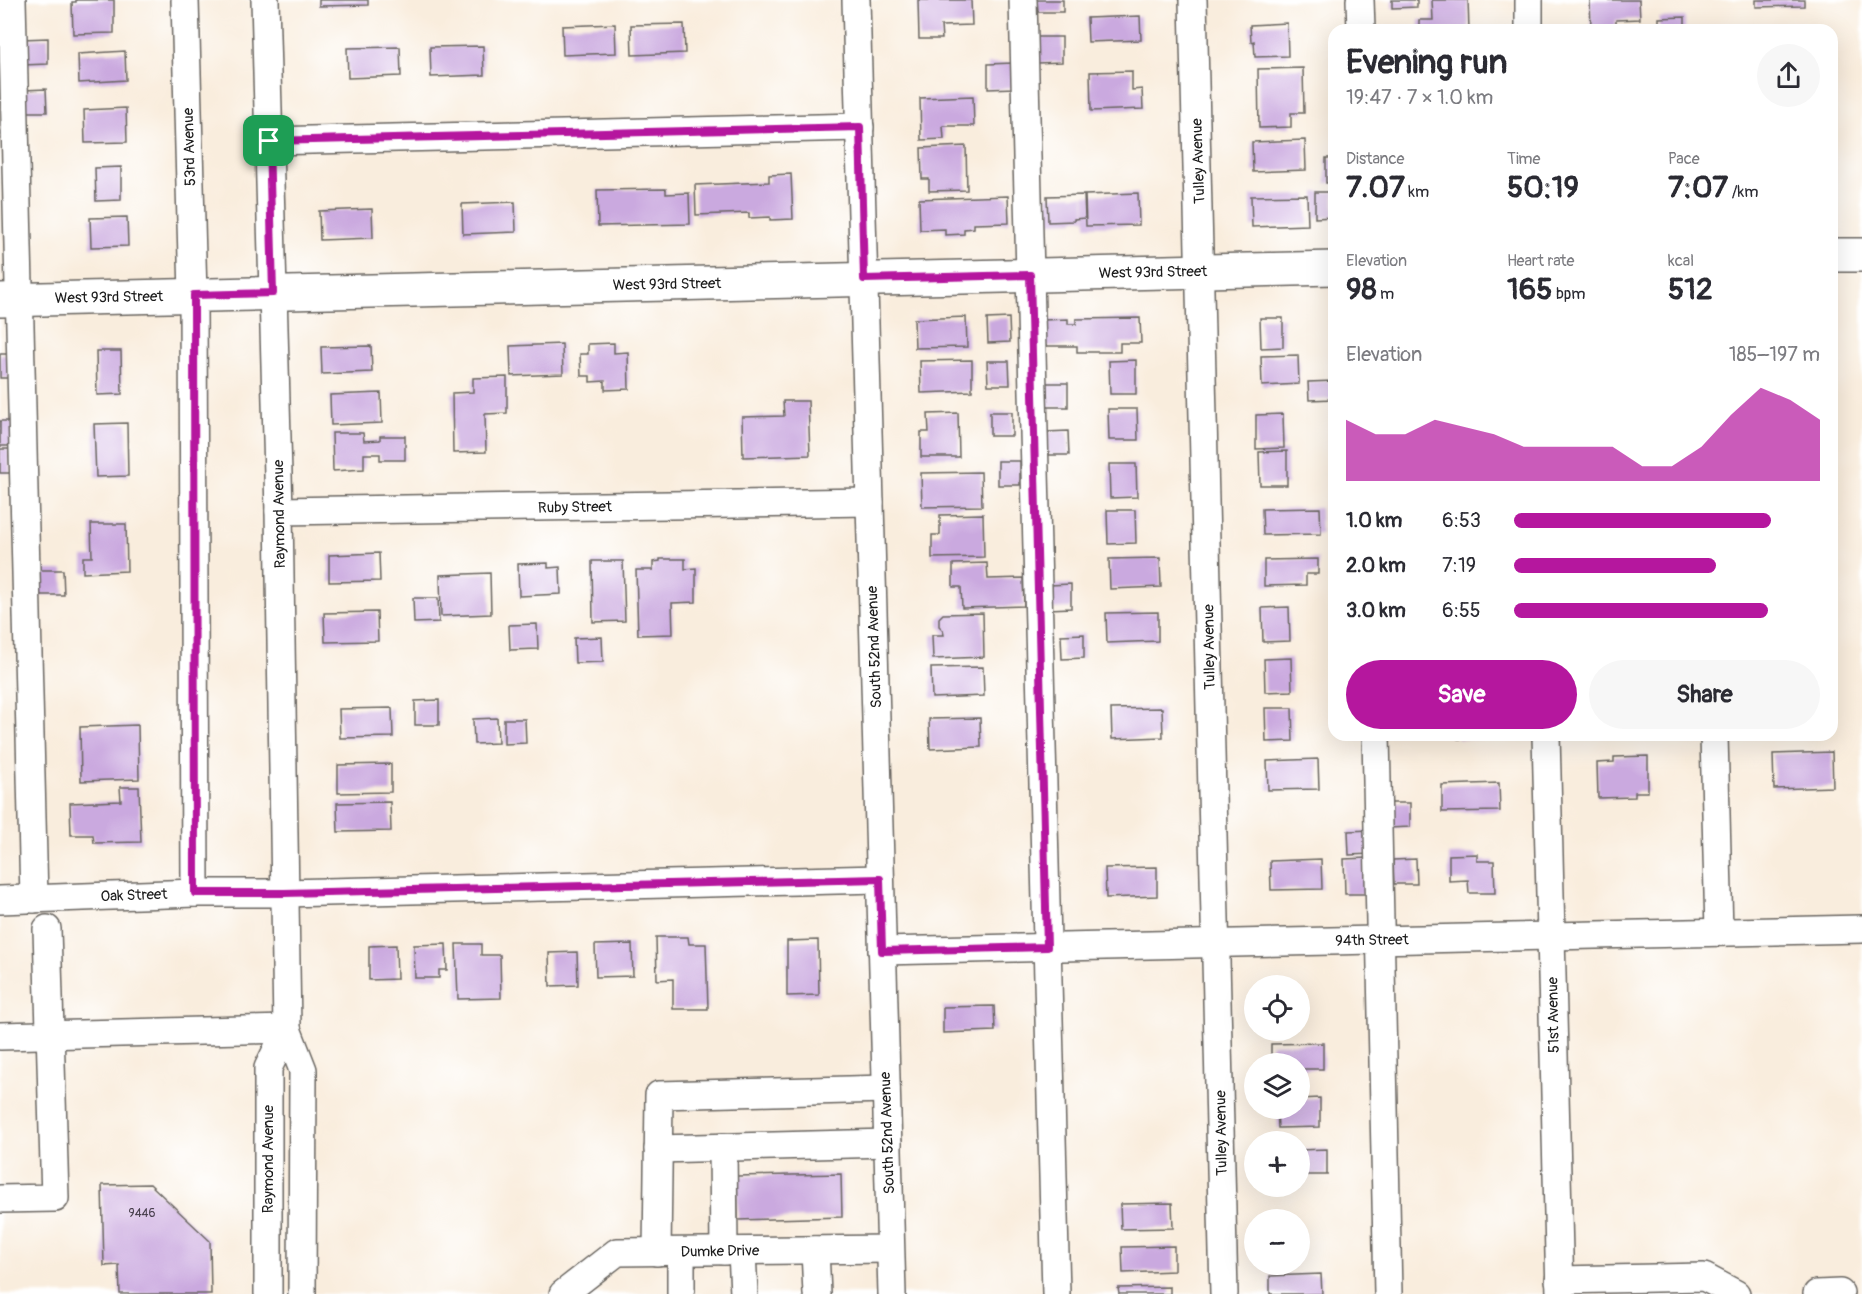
<!DOCTYPE html>
<html lang="en">
<head>
<meta charset="utf-8">
<style>
  :root { --surface:#fff; --page:#f7f7f7; --text:#2b2b33; --muted:#7c7c81; --accent:#b5179e }
  body { margin:0; font-family:Pangolin,sans-serif; background:var(--page); color:var(--text); height:100vh; display:flex; flex-direction:column; font-size:22px; white-space:nowrap }
  * { box-sizing:border-box; margin:0 }
  p { font-size:20px; color:var(--muted) }
  .icon { flex:none; width:33px; height:33px; fill:none; stroke:currentColor; stroke-width:2; stroke-linecap:round; stroke-linejoin:round }
  .map { position:relative; flex:1; overflow:hidden }
  .panel { position:absolute; left:1328px; top:24px; width:510px; height:717px; display:flex; flex-direction:column; background:var(--surface); border-radius:18px; box-shadow:0 6px 24px #0002 }
  .panel>* { flex:none }
  .buttons { position:absolute; left:1244px; top:975px; display:grid; gap:12px }
  .buttons a { display:grid; place-items:center; width:66px; height:66px; border-radius:50%; background:var(--surface); box-shadow:0 6px 24px #0002; font-size:30px }
  .pin { position:absolute; display:grid; place-items:center; width:51px; height:51px; color:#fff; margin:-26px; border-radius:12px; box-shadow:0 3px 9px #0006 }
  .round { display:grid; place-items:center; flex:none; width:63px; height:63px; border-radius:32px; background:var(--page) }
  .summary { display:flex; align-items:center; justify-content:space-between; height:102px; padding:0 18px }
  h1 { font-size:33px; font-weight:700; line-height:45px }
  .figures { display:grid; grid-template-columns:repeat(3,1fr); gap:9px; height:102px; padding:6px 18px }
  .figures div { display:grid; align-content:center }
  .figures b { font-size:30px; font-weight:700 }
  .figures small { font-size:16px; font-weight:400 }
  .figures p { font-size:16px }
  .chart { height:168px; padding:12px 18px }
  .chart p { display:flex; justify-content:space-between }
  .chart svg { width:100%; height:108px; margin-top:6px; fill:var(--accent); opacity:.7 }
  .button { display:flex; gap:12px; margin-top:auto; padding:12px 18px }
  .button a { flex:1; height:69px; border-radius:36px; background:var(--accent); color:#fff; font-size:24px; font-weight:700; line-height:69px; text-align:center }
  .button a+a { background:var(--page); color:var(--text) }
  ul { padding:0 18px; list-style:none; font-size:20px }
  li { display:grid; grid-template-columns:96px 72px 1fr; align-items:center; height:45px }
  li i { height:15px; border-radius:8px; background:var(--accent) }
  .map>svg:first-child { display:block }
</style>
</head>
<body>
<div class="map">
<svg width="1862" height="1294" viewBox="0 0 1862 1294">
  <rect width="100%" height="100%" fill="#fff"/>
  <filter id="ink" filterUnits="userSpaceOnUse"><feTurbulence type="fractalNoise" baseFrequency=".0167" numOctaves="2"/><feDisplacementMap in="SourceGraphic" scale="12" xChannelSelector="R" yChannelSelector="G"/><feConvolveMatrix kernelMatrix="1 2 1 2 8 2 1 2 1" color-interpolation-filters="sRGB"/></filter>
  <filter id="wash" filterUnits="userSpaceOnUse"><feTurbulence type="fractalNoise" baseFrequency=".008" numOctaves="4" result="noise"/><feDisplacementMap in="SourceGraphic" scale="24" xChannelSelector="R" yChannelSelector="G"/><feGaussianBlur stdDeviation="1.35" result="paint"/><feColorMatrix in="noise" values="0 0 0 0 0 0 0 0 0 0 0 0 0 0 0 0 0 1.4 0 .05"/><feComposite in="paint" operator="in"/></filter>
  <g filter="url(#wash)">
    <rect width="100%" height="100%" fill="#f9eddd"/>
    <g id="blocks">
      <g fill="#caa9df">
        <path d="M 76,0 L 114,0 L 114,33 L 73,34 L 72,2 L 76,2 Z"/>
        <path d="M 319,0 L 368,0 L 368,5 L 319,6 Z"/>
        <path d="M 918,0 L 971,0 L 972,25 L 941,26 L 942,39 L 919,39 Z"/>
        <path d="M 1037,0 L 1063,0 L 1063,12 L 1038,12 Z"/>
        <path d="M 1392,0 L 1417,0 L 1417,7 L 1392,8 Z"/>
        <path d="M 1432,0 L 1468,0 L 1469,30 L 1419,30 L 1419,20 L 1433,20 Z"/>
        <path d="M 1590,0 L 1639,0 L 1640,19 L 1616,20 L 1616,27 L 1591,28 Z"/>
        <path d="M 1756,0 L 1804,0 L 1804,6 L 1756,7 Z"/>
        <path d="M 1140,16 L 1141,40 L 1088,42 L 1087,18 Z"/>
        <path d="M 1685,17 L 1685,30 L 1659,30 L 1659,18 Z"/>
        <path d="M 1287,23 L 1288,56 L 1255,57 L 1254,41 L 1251,42 L 1250,25 Z"/>
        <path d="M 615,24 L 616,53 L 563,55 L 562,26 Z"/>
        <path d="M 684,24 L 685,53 L 632,55 L 631,25 Z"/>
        <path d="M 1807,25 L 1808,30 L 1755,30 L 1755,26 Z"/>
        <path d="M 1036,37 L 1062,37 L 1062,62 L 1037,63 Z"/>
        <path d="M 48,38 L 48,64 L 22,65 L 22,39 Z"/>
        <path d="M 483,46 L 484,75 L 431,77 L 430,47 Z"/>
        <path d="M 400,47 L 401,76 L 348,78 L 347,48 Z"/>
        <path d="M 125,51 L 126,80 L 79,83 L 78,54 Z"/>
        <path d="M 1013,63 L 1014,88 L 988,89 L 988,64 Z"/>
        <path d="M 1303,68 L 1304,113 L 1291,113 L 1291,127 L 1259,128 L 1258,69 Z"/>
        <path d="M 1132,71 L 1132,90 L 1142,89 L 1143,109 L 1091,111 L 1090,72 Z"/>
        <path d="M 46,89 L 47,112 L 25,112 L 24,90 Z"/>
        <path d="M 973,96 L 974,126 L 943,126 L 944,139 L 921,140 L 920,98 Z"/>
        <path d="M 126,108 L 127,142 L 85,143 L 84,110 Z"/>
        <path d="M 1305,140 L 1306,170 L 1253,172 L 1252,142 Z"/>
        <path d="M 966,146 L 967,190 L 929,191 L 929,179 L 922,179 L 921,148 Z"/>
        <rect x="1326" y="158" width="8" height="25"/>
        <path d="M 121,167 L 121,200 L 96,201 L 95,168 Z"/>
        <path d="M 791,174 L 793,219 L 770,220 L 770,217 L 749,218 L 749,213 L 696,215 L 695,185 L 769,182 L 769,175 Z"/>
        <path d="M 666,189 L 666,194 L 689,193 L 690,224 L 598,226 L 597,190 Z"/>
        <path d="M 1315,192 L 1334,192 L 1334,217 L 1315,218 Z"/>
        <path d="M 1138,193 L 1139,225 L 1086,226 L 1085,195 Z"/>
        <path d="M 1084,195 L 1085,218 L 1074,219 L 1074,221 L 1048,222 L 1047,196 Z"/>
        <path d="M 1307,195 L 1308,225 L 1252,227 L 1251,196 Z"/>
        <path d="M 1008,196 L 1009,223 L 974,224 L 974,228 L 964,229 L 964,234 L 945,235 L 945,229 L 920,230 L 919,199 Z"/>
        <path d="M 515,202 L 516,232 L 463,234 L 462,204 Z"/>
        <path d="M 372,209 L 373,238 L 320,240 L 319,211 Z"/>
        <path d="M 127,217 L 128,246 L 91,247 L 90,218 Z"/>
        <path d="M 966,317 L 967,347 L 915,348 L 914,319 Z"/>
        <path d="M 1009,318 L 1010,342 L 988,343 L 987,319 Z"/>
        <path d="M 1140,318 L 1141,343 L 1120,343 L 1120,352 L 1077,352 L 1077,346 L 1044,346 L 1044,320 L 1068,319 L 1068,324 L 1076,324 L 1076,319 Z"/>
        <path d="M 1260,318 L 1283,318 L 1283,347 L 1261,348 Z"/>
        <path d="M 614,343 L 614,353 L 628,352 L 629,389 L 605,390 L 605,381 L 590,382 L 590,376 L 581,376 L 580,354 L 588,354 L 588,344 Z"/>
        <path d="M 562,344 L 563,374 L 511,376 L 510,346 Z"/>
        <path d="M 371,346 L 372,372 L 322,374 L 321,347 Z"/>
        <path d="M 96,351 L 121,351 L 122,394 L 97,395 Z"/>
        <path d="M 0,354 L 9,354 L 10,378 L 0,378 Z"/>
        <path d="M 1298,355 L 1299,384 L 1262,386 L 1261,356 Z"/>
        <path d="M 972,360 L 972,391 L 921,393 L 920,361 Z"/>
        <path d="M 1136,360 L 1136,394 L 1110,394 L 1109,361 Z"/>
        <path d="M 987,361 L 1009,361 L 1010,385 L 988,385 Z"/>
        <path d="M 507,377 L 507,413 L 485,414 L 486,452 L 453,453 L 452,393 L 473,392 L 473,378 Z"/>
        <path d="M 1334,381 L 1334,399 L 1309,400 L 1308,382 Z"/>
        <path d="M 1045,383 L 1068,383 L 1068,407 L 1046,407 Z"/>
        <path d="M 381,393 L 382,423 L 331,425 L 330,395 Z"/>
        <path d="M 783,401 L 808,401 L 810,455 L 743,457 L 742,417 L 784,416 Z"/>
        <path d="M 1108,409 L 1137,409 L 1138,440 L 1109,440 Z"/>
        <rect x="990" y="412" width="22" height="24"/>
        <path d="M 958,413 L 959,457 L 921,457 L 921,432 L 929,432 L 928,414 Z"/>
        <path d="M 1283,414 L 1284,448 L 1256,449 L 1256,415 Z"/>
        <path d="M 0,421 L 13,421 L 14,446 L 0,446 Z"/>
        <path d="M 127,423 L 128,476 L 96,477 L 94,424 Z"/>
        <path d="M 1068,431 L 1069,455 L 1047,455 L 1046,432 Z"/>
        <path d="M 332,433 L 363,433 L 364,441 L 380,440 L 380,436 L 405,436 L 405,460 L 380,460 L 380,454 L 364,454 L 364,469 L 333,471 Z"/>
        <path d="M 0,449 L 9,449 L 10,473 L 0,473 Z"/>
        <path d="M 1287,451 L 1287,485 L 1260,485 L 1259,452 Z"/>
        <rect x="998" y="461" width="22" height="24"/>
        <path d="M 1109,464 L 1136,464 L 1137,497 L 1110,498 Z"/>
        <path d="M 981,472 L 982,506 L 922,507 L 921,473 Z"/>
        <path d="M 1320,508 L 1321,534 L 1263,535 L 1262,509 Z"/>
        <path d="M 1107,510 L 1135,510 L 1136,543 L 1108,544 Z"/>
        <path d="M 983,514 L 984,557 L 932,558 L 932,535 L 940,535 L 940,515 Z"/>
        <path d="M 91,524 L 126,524 L 127,571 L 83,573 L 83,557 L 92,557 Z"/>
        <path d="M 379,553 L 380,581 L 329,582 L 329,555 Z"/>
        <path d="M 1160,558 L 1161,587 L 1110,589 L 1109,559 Z"/>
        <path d="M 660,559 L 685,559 L 685,569 L 696,568 L 696,602 L 672,603 L 673,634 L 638,635 L 636,570 L 653,570 L 653,562 L 660,561 Z"/>
        <path d="M 1318,559 L 1318,574 L 1306,574 L 1306,585 L 1264,586 L 1264,560 Z"/>
        <path d="M 592,561 L 623,561 L 625,621 L 593,622 Z"/>
        <path d="M 548,563 L 548,568 L 560,567 L 561,594 L 519,596 L 518,564 Z"/>
        <path d="M 987,563 L 988,579 L 1023,578 L 1024,606 L 962,608 L 961,587 L 953,587 L 953,564 Z"/>
        <path d="M 35,570 L 63,570 L 64,595 L 36,595 Z"/>
        <path d="M 490,573 L 491,614 L 441,616 L 440,575 Z"/>
        <path d="M 1071,584 L 1071,608 L 1049,609 L 1049,585 Z"/>
        <path d="M 413,598 L 438,598 L 439,622 L 414,623 Z"/>
        <path d="M 1289,607 L 1290,641 L 1263,642 L 1262,608 Z"/>
        <path d="M 377,612 L 378,641 L 325,642 L 324,613 Z"/>
        <path d="M 1158,612 L 1158,641 L 1107,643 L 1106,613 Z"/>
        <path d="M 983,613 L 984,657 L 933,659 L 932,635 L 944,635 L 943,630 L 939,626 L 939,618 L 943,614 Z"/>
        <path d="M 537,624 L 538,649 L 510,650 L 509,625 Z"/>
        <path d="M 1084,634 L 1084,658 L 1062,659 L 1061,635 Z"/>
        <path d="M 602,637 L 603,662 L 575,663 L 574,638 Z"/>
        <path d="M 1291,658 L 1292,691 L 1265,692 L 1264,659 Z"/>
        <path d="M 983,667 L 984,696 L 932,698 L 931,668 Z"/>
        <path d="M 439,700 L 439,725 L 415,725 L 415,701 Z"/>
        <path d="M 392,708 L 393,737 L 340,738 L 339,709 Z"/>
        <path d="M 1162,708 L 1163,737 L 1112,739 L 1111,709 Z"/>
        <path d="M 1265,708 L 1292,708 L 1293,741 L 1266,742 Z"/>
        <path d="M 497,718 L 498,743 L 474,744 L 473,719 Z"/>
        <path d="M 980,718 L 981,747 L 930,749 L 929,719 Z"/>
        <path d="M 504,719 L 525,719 L 526,743 L 504,744 Z"/>
        <path d="M 138,725 L 139,779 L 81,781 L 80,727 Z"/>
        <rect x="1458" y="735" width="33" height="4"/>
        <path d="M 1832,752 L 1833,787 L 1774,789 L 1773,754 Z"/>
        <path d="M 1648,756 L 1648,792 L 1635,792 L 1635,797 L 1598,798 L 1597,763 L 1614,762 L 1614,757 Z"/>
        <path d="M 1318,759 L 1319,789 L 1268,790 L 1267,761 Z"/>
        <path d="M 391,764 L 391,792 L 338,793 L 338,765 Z"/>
        <path d="M 1499,783 L 1500,811 L 1442,812 L 1442,785 Z"/>
        <path d="M 120,787 L 139,787 L 141,842 L 94,843 L 93,835 L 71,835 L 70,803 L 121,801 Z"/>
        <path d="M 390,802 L 391,831 L 338,832 L 337,803 Z"/>
        <path d="M 1387,803 L 1410,803 L 1410,827 L 1388,828 Z"/>
        <path d="M 1371,830 L 1371,854 L 1349,855 L 1348,831 Z"/>
        <path d="M 1477,854 L 1477,861 L 1494,861 L 1495,893 L 1469,893 L 1468,880 L 1449,881 L 1449,855 Z"/>
        <path d="M 1367,858 L 1367,894 L 1345,894 L 1344,859 Z"/>
        <path d="M 1321,859 L 1322,889 L 1271,890 L 1270,861 Z"/>
        <path d="M 1416,859 L 1417,884 L 1394,884 L 1393,860 Z"/>
        <path d="M 1157,867 L 1157,896 L 1106,898 L 1105,868 Z"/>
        <path d="M 656,937 L 688,937 L 689,944 L 706,944 L 708,1009 L 673,1009 L 673,979 L 657,980 Z"/>
        <path d="M 818,940 L 819,995 L 787,996 L 787,941 Z"/>
        <path d="M 446,944 L 447,970 L 439,970 L 439,978 L 415,978 L 414,945 Z"/>
        <path d="M 456,944 L 481,944 L 481,955 L 500,955 L 501,998 L 458,999 Z"/>
        <path d="M 632,944 L 633,976 L 596,977 L 595,945 Z"/>
        <path d="M 396,945 L 397,979 L 369,980 L 369,946 Z"/>
        <path d="M 577,952 L 578,985 L 550,986 L 549,953 Z"/>
        <path d="M 994,1006 L 995,1031 L 943,1033 L 943,1007 Z"/>
        <path d="M 1323,1043 L 1323,1069 L 1299,1069 L 1299,1064 L 1271,1064 L 1271,1044 Z"/>
        <path d="M 1320,1098 L 1320,1127 L 1278,1128 L 1277,1108 L 1299,1108 L 1299,1099 Z"/>
        <path d="M 1327,1149 L 1327,1175 L 1299,1175 L 1299,1150 Z"/>
        <path d="M 841,1174 L 842,1217 L 738,1220 L 737,1176 Z"/>
        <path d="M 150,1184 L 210,1241 L 211,1294 L 120,1294 L 119,1265 L 104,1266 L 102,1185 Z"/>
        <path d="M 1172,1203 L 1173,1228 L 1121,1229 L 1120,1204 Z"/>
        <path d="M 1174,1246 L 1174,1271 L 1123,1273 L 1122,1247 Z"/>
        <path d="M 1321,1274 L 1322,1294 L 1270,1294 L 1270,1276 Z"/>
        <path d="M 1170,1287 L 1170,1294 L 1119,1294 L 1118,1288 Z"/>
      </g>
    </g>
  </g>
  <g filter="url(#ink)">
    <use href="#blocks" fill-opacity="0" stroke="#696560" stroke-width="1.5"/>
    <g fill="none" stroke-linecap="round" stroke-linejoin="round">
      <defs>
        <g id="minor">
          <path d="M 12,0 L 34,899"/>
          <path d="M 185,0 L 193,295 L 195,893"/>
          <path d="M 265,0 L 279,511 L 287,1029 L 303,1070 L 302,1294"/>
          <path d="M 856,0 L 892,1294"/>
          <path d="M 1023,0 L 1056,1294"/>
          <path d="M 1193,0 L 1224,1294"/>
          <path d="M 1360,0 L 1361,30"/>
          <path d="M 1529,0 L 1529,30"/>
          <path d="M 269,141 L 860,127"/>
          <path d="M 279,511 L 870,502"/>
          <path d="M 1376,735 L 1388,1294"/>
          <path d="M 1546,735 L 1560,1294"/>
          <path d="M 1714,735 L 1719,932"/>
          <path d="M 0,900 L 195,893 L 284,893 L 880,879"/>
          <path d="M 882,951 L 1862,929"/>
          <path d="M 0,1036 L 287,1029"/>
          <path d="M 723,1147 L 724,1251"/>
          <path d="M 658,1149 L 888,1143"/>
          <path d="M 0,1199 L 55,1198 L 47,929"/>
          <path d="M 815,1250 L 817,1294"/>
          <path d="M 742,1251 L 744,1294"/>
          <path d="M 657,1252 L 659,1095 L 886,1089"/>
          <path d="M 681,1252 L 681,1294"/>
          <path d="M 1559,1280 L 1704,1277 L 1736,1294"/>
          <path d="M 268,1294 L 268,1068 L 287,1029"/>
          <path d="M 563,1294 L 617,1252 L 890,1249"/>
          <path d="M 1817,1294 L 1840,1293"/>
        </g>
        <g id="major">
          <path d="M 1832,255 L 1862,255"/>
          <path d="M 0,300 L 1334,268"/>
        </g>
      </defs>
      <use href="#minor" stroke="#696560" stroke-width="30"/>
      <use href="#major" stroke="#696560" stroke-width="36"/>
      <use href="#minor" stroke="#fff" stroke-width="27"/>
      <use href="#major" stroke="#fff" stroke-width="33"/>
    </g>
  </g>
  <g fill="none" stroke-linecap="round" stroke-linejoin="round" filter="url(#ink)">
    <defs>
      <path id="route" d="M 860,127 L 864,279 L 1030,275 L 1047,947 L 882,951 L 880,879 L 284,893 L 195,893 L 194,295 L 273,293 L 269,141 Z"/>
    </defs>
    <use href="#route" stroke="#fff" stroke-width="12"/>
    <use href="#route" stroke="#b5179e" stroke-width="8"/>
  </g>
  <g text-anchor="middle" stroke-width="6" stroke-linejoin="round" paint-order="stroke">
    <g font-size="12" fill="#483f4d">
      <text x="142" y="1217">9446</text>
    </g>
    <g font-size="15" fill="#1c1c1c" stroke="#fff">
      <text transform="translate(189 147) rotate(-92)" y="5">53rd Avenue</text>
      <text transform="translate(1198 161) rotate(-92)" y="5">Tulley Avenue</text>
      <text transform="translate(1153 272) rotate(-1)" y="5">West 93rd Street</text>
      <text transform="translate(667 284) rotate(-1)" y="5">West 93rd Street</text>
      <text transform="translate(109 297) rotate(-1)" y="5">West 93rd Street</text>
      <text transform="translate(575 507) rotate(-1)" y="5">Ruby Street</text>
      <text transform="translate(279 514) rotate(-91)" y="5">Raymond Avenue</text>
      <text transform="translate(874 647) rotate(-92)" y="5">South 52nd Avenue</text>
      <text transform="translate(1209 647) rotate(-91)" y="5">Tulley Avenue</text>
      <text transform="translate(134 895) rotate(-2)" y="5">Oak Street</text>
      <text transform="translate(1372 940) rotate(-1)" y="5">94th Street</text>
      <text transform="translate(1553 1015) rotate(-91)" y="5">51st Avenue</text>
      <text transform="translate(887 1133) rotate(-92)" y="5">South 52nd Avenue</text>
      <text transform="translate(1221 1133) rotate(-91)" y="5">Tulley Avenue</text>
      <text transform="translate(268 1159) rotate(-90)" y="5">Raymond Avenue</text>
      <text transform="translate(720 1251) rotate(-1)" y="5">Dumke Drive</text>
    </g>
  </g>
</svg>
<div class="buttons">
<a><svg class="icon" aria-label="locate" viewBox="0 0 24 24"><circle cx="12" cy="12" r="6"/><path d="M12 2v4M12 18v4M2 12h4M18 12h4"/></svg></a>
<a><svg class="icon" aria-label="layers" viewBox="0 0 24 24"><path d="M12 4l9 5-9 5-9-5zM3 14l9 5 9-5"/></svg></a>
<a>+</a>
<a>−</a>
</div>
<div class="pin" style="left:269px;top:141px;background:#1e9e55"><svg class="icon" aria-label="arrive" viewBox="0 0 24 24"><path d="M6 21V4h12l-3 4 3 4H6"/></svg></div>
<section class="panel">
<div class="summary"><div><h1>Evening run</h1><p>19:47 · 7 × 1.0 km</p></div><a class="round"><svg class="icon" aria-label="share" viewBox="0 0 24 24"><path d="M12 15V3M7 8l5-5 5 5M5 13v7h14v-7"/></svg></a></div>
<div class="figures">
<div><p>Distance</p><b>7.07<small> km</small></b></div>
<div><p>Time</p><b>50:19</b></div>
<div><p>Pace</p><b>7:07<small> /km</small></b></div>
</div>
<div class="figures">
<div><p>Elevation</p><b>98<small> m</small></b></div>
<div><p>Heart rate</p><b>165<small> bpm</small></b></div>
<div><p>kcal</p><b>512</b></div>
</div>
<div class="chart"><p><span>Elevation</span>185–197 m</p>
<svg viewBox="0 0 160 44" preserveAspectRatio="none"><path d="M0 44V19L10 25L20 25L30 19L40 22L50 25L60 30L70 30L80 30L90 30L100 38L110 38L120 30L130 17L140 6L150 11L160 19V44z"/></svg>
</div>
<ul>
<li><b>1.0 km</b>6:53<i style="width:84%"></i></li>
<li><b>2.0 km</b>7:19<i style="width:66%"></i></li>
<li><b>3.0 km</b>6:55<i style="width:83%"></i></li>
</ul>
<div class="button"><a>Save</a><a>Share</a></div>
</section>
</div>
</body>
</html>
